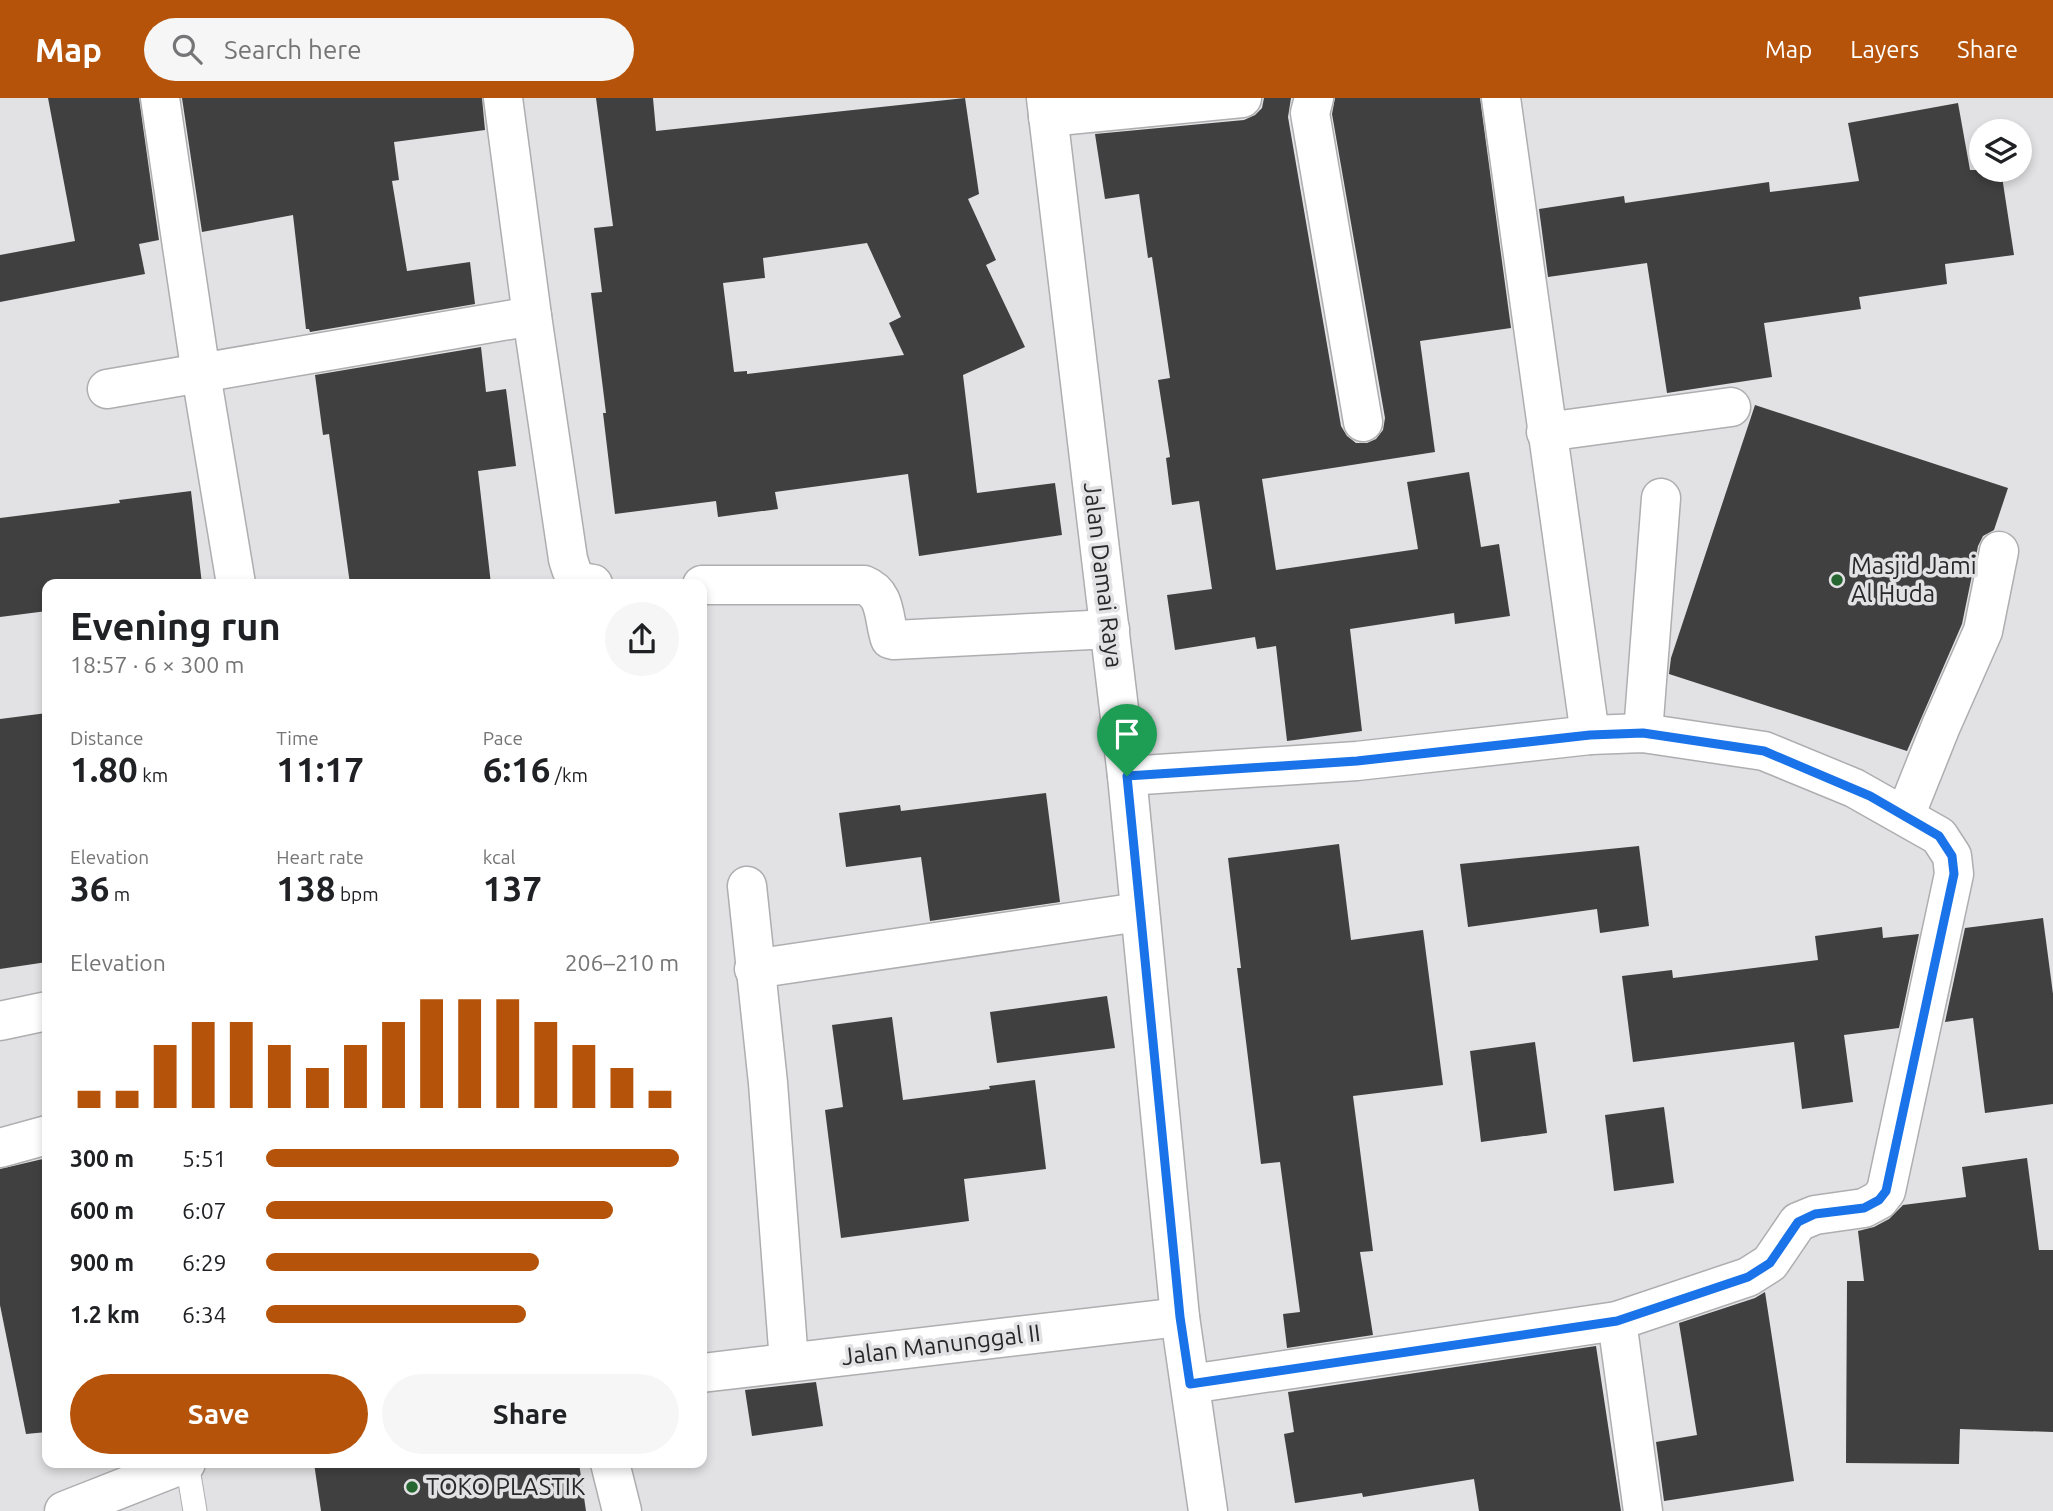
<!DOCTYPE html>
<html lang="en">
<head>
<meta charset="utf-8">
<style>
  :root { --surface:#fff; --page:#f6f6f6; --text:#202124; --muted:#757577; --accent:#b45309 }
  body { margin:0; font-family:Ubuntu,sans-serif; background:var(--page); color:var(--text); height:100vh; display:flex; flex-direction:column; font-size:26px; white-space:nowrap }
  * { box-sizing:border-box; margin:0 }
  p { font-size:23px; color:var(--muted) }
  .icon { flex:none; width:38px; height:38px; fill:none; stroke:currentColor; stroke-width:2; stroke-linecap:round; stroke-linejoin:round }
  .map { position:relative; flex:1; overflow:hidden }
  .panel { position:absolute; left:42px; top:481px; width:665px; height:889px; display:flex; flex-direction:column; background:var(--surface); border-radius:14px; box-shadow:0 4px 10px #0003 }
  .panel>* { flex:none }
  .fabs { position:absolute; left:1969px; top:21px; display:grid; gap:14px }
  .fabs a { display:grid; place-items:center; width:63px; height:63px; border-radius:50%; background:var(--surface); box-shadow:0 4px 10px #0003; font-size:35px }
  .pin { position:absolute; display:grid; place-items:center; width:60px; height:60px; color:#fff; margin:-72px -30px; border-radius:50% 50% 50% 0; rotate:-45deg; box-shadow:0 0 7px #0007 }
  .pin .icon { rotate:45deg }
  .round { display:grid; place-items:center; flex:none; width:74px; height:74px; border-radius:37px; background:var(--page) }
  .head { display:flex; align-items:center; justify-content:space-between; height:119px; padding:0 28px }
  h1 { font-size:38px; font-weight:600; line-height:52px }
  .figures { display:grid; grid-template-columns:repeat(3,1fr); gap:10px; height:119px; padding:7px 28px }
  .figures div { display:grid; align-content:center }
  .figures b { font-size:35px; font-weight:600 }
  .figures small { font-size:19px; font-weight:400 }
  .figures p { font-size:19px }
  .chart { height:196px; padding:14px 28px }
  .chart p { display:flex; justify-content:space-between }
  .chart svg { width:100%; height:126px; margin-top:7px; stroke:var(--accent); stroke-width:6 }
  .action { display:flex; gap:14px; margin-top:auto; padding:14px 28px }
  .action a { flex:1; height:80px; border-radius:42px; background:var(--accent); color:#fff; font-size:28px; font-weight:600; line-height:80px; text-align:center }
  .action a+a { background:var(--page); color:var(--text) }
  ul { padding:0 28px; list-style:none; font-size:23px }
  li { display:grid; grid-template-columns:112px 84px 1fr; align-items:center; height:52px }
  li i { height:18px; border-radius:9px; background:var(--accent) }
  header { display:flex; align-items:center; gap:42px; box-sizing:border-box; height:98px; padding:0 35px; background:var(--accent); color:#fff }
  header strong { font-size:33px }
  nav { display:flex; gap:38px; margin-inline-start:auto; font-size:24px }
  .search { width:490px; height:63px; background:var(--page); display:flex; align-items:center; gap:18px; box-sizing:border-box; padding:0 24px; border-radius:38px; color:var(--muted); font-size:26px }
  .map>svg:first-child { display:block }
</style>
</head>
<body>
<header>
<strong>Map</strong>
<div class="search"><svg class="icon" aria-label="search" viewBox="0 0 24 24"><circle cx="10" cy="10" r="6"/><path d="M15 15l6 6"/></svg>Search here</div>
<nav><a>Map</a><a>Layers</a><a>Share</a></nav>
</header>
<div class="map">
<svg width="2053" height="1413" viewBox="0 0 2053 1413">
  <rect width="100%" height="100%" fill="#e2e2e4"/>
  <g fill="#404041" fill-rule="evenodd">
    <path d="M 48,0 L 139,0 L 159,142 L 139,146 L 145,176 L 0,204 L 0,157 L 75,143 Z"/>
    <path d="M 182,0 L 482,0 L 485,32 L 394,44 L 399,82 L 392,83 L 407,173 L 470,164 L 475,206 L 310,234 L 309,231 L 306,231 L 293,117 L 202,134 Z"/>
    <path d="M 596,0 L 653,0 L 656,33 L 965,0 L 979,96 L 968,101 L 996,162 L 986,167 L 1025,249 L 963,277 L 977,395 L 1055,385 L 1062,437 L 919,458 L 908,376 L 775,394 L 778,411 L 718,419 L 716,403 L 615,416 L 603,315 L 606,315 L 591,195 L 602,194 L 594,130 L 613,128 ZM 867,145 L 901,219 L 889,225 L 904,257 L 747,276 L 747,273 L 734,274 L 723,185 L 765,180 L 763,160 Z"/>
    <path d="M 1264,0 L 1291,0 L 1288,19 L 1341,328 L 1347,338 L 1356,345 L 1367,345 L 1376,341 L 1383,332 L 1385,320 L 1332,16 L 1335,0 L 1480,0 L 1511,230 L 1420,243 L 1435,354 L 1262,381 L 1276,472 L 1418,451 L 1407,384 L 1469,374 L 1481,449 L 1499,446 L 1510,518 L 1455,526 L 1454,515 L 1350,531 L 1362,633 L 1287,643 L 1276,548 L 1257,551 L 1255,539 L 1175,552 L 1167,497 L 1212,491 L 1199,403 L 1172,407 L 1166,360 L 1170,359 L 1158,282 L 1170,280 L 1152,159 L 1148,160 L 1139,96 L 1105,101 L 1095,36 L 1244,22 L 1255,17 L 1262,10 Z"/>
    <path d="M 1958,5 L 1970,72 L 2001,72 L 2014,157 L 1945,166 L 1947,186 L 1859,199 L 1861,211 L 1764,225 L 1772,279 L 1667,295 L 1647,165 L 1548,179 L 1539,111 L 1624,98 L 1625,105 L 1769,84 L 1770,94 L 1859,83 L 1848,25 Z"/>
    <path d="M 481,249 L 486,294 L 506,291 L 516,368 L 478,373 L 491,486 L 350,486 L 329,336 L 323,337 L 315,277 Z"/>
    <path d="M 1755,307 L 2008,390 L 1994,432 L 1983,438 L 1978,448 L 1962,526 L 1907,653 L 1669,576 L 1671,560 Z"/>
    <path d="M 191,393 L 202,486 L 47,486 L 47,513 L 0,519 L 0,420 L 120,405 L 119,402 Z"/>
    <path d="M 47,615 L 47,864 L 0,871 L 0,621 Z"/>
    <path d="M 1046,695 L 1060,804 L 930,823 L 921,759 L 846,769 L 839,715 L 900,707 L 901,713 Z"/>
    <path d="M 1339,746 L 1351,842 L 1423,832 L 1443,987 L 1353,998 L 1373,1153 L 1360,1154 L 1373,1237 L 1287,1250 L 1283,1216 L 1300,1214 L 1280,1064 L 1261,1066 L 1237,870 L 1241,870 L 1228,760 Z"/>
    <path d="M 1639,748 L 1649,828 L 1600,835 L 1597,811 L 1468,829 L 1460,766 Z"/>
    <path d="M 2043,820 L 2053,896 L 2053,1006 L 1985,1015 L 1973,920 L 1945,924 L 1965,830 Z"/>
    <path d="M 1882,829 L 1883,840 L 1919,836 L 1899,930 L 1844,937 L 1853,1004 L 1802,1011 L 1794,944 L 1633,964 L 1622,878 L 1672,872 L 1673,880 L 1818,862 L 1815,838 Z"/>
    <path d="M 1107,898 L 1115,950 L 997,965 L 990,914 Z"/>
    <path d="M 892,919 L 903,1002 L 990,991 L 989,988 L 1035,982 L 1046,1071 L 964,1081 L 969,1123 L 841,1140 L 825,1012 L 843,1009 L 832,927 Z"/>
    <path d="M 1535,944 L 1547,1035 L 1481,1044 L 1470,953 Z"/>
    <path d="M 1664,1009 L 1674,1085 L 1614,1093 L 1605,1017 Z"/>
    <path d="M 47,1060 L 47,1334 L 26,1336 L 0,1207 L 0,1071 Z"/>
    <path d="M 2027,1060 L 2039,1152 L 2053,1152 L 2053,1334 L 1960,1331 L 1959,1366 L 1846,1365 L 1847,1183 L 1864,1183 L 1858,1133 L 1874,1129 L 1889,1121 L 1903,1107 L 1966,1099 L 1962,1069 Z"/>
    <path d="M 1765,1194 L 1794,1383 L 1664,1403 L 1656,1344 L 1697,1337 L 1679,1225 L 1755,1200 Z"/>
    <path d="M 1596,1248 L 1621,1413 L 1479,1413 L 1474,1381 L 1363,1399 L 1362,1395 L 1295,1405 L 1284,1336 L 1294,1334 L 1288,1294 Z"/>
    <path d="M 816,1284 L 823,1328 L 752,1338 L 745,1292 Z"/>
    <path d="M 314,1365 L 579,1365 L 586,1413 L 321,1413 Z"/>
  </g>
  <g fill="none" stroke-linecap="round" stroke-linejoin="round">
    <defs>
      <path id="service" d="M 187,1365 L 195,1413"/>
      <g id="minor">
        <path d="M 160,0 L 201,276 L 236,486"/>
        <path d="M 503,0 L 532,218 L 568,461 C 573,478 575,484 593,486"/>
        <path d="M 1314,0 L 1310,15 L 1363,324"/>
        <path d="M 1501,0 L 1590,637"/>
        <path d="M 1048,19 L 1242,0"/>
        <path d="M 107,291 L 532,218"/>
        <path d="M 1546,334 L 1731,309"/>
        <path d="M 702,487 L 864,487 C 887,496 883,520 890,541 L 894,542 L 1110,531"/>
        <path d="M 1643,635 L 1661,400"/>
        <path d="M 1127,678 L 1357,663 L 1590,637 L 1643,635 L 1764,653 L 1854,690 L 1939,738 L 1952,758 L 1954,776 L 1886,1093 L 1879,1102 L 1864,1110 L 1815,1117 L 1798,1124 L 1770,1165 L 1748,1179 L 1617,1223 L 1190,1286"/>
        <path d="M 1905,718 L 1941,628 L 1983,533 L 1999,453"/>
        <path d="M 747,788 L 768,985 L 789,1264"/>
        <path d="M 754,871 L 1139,814"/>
        <path d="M 0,923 L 47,913"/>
        <path d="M 0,1050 L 47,1037"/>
        <path d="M 1617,1223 L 1643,1413"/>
        <path d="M 702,1275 L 1180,1219"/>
        <path d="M 610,1365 L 622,1413"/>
        <path d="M 64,1413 L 186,1365"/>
      </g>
      <path id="tertiary" d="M 1046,0 L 1127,678 L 1180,1219 L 1208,1413"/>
    </defs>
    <use href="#service" stroke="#aeaeb0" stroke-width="25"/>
    <use href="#minor" stroke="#aeaeb0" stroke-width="41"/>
    <use href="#tertiary" stroke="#aeaeb0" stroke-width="41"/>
    <use href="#service" stroke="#fff" stroke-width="23"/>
    <use href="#minor" stroke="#fff" stroke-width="38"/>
    <use href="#tertiary" stroke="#fff" stroke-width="38"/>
  </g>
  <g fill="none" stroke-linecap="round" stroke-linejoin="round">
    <defs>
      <path id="route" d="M 1643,635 L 1764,653 L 1870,698 L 1939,738 L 1952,758 L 1954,776 L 1886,1093 L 1879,1102 L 1864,1110 L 1815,1116 L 1798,1124 L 1770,1165 L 1748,1179 L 1617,1223 L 1190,1286 L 1180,1219 L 1127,678 L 1357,663 L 1590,637 Z"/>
    </defs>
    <use href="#route" stroke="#fff" stroke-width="14"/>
    <use href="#route" stroke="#1a73e8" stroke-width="9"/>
  </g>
  <g fill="#266731" stroke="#e2e2e4" stroke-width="2.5">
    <circle cx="1837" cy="482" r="7"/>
    <circle cx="412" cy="1389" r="7"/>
  </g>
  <g text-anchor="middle" stroke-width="7" stroke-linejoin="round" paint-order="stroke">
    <g font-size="24" fill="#282829" stroke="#e2e2e4" text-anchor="start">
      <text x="1851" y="476">Masjid Jami<tspan x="1851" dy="28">Al Huda</tspan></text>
      <text x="426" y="1397">TOKO PLASTIK</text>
    </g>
    <g font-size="24" fill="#282829" stroke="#e2e2e4">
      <text transform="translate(1103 477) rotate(83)" y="8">Jalan Damai Raya</text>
      <text transform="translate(941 1247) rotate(-7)" y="8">Jalan Manunggal II</text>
    </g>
  </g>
</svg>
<div class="fabs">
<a><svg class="icon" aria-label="layers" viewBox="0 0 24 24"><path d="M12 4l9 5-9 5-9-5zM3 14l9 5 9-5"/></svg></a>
</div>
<div class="pin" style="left:1127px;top:678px;background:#1e9e55"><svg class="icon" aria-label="arrive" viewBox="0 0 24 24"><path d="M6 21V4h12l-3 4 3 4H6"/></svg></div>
<section class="panel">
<div class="head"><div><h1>Evening run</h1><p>18:57 · 6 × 300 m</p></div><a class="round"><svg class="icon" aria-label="share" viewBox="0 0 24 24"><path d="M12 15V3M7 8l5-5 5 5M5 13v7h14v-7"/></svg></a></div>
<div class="figures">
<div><p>Distance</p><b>1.80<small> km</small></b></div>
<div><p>Time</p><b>11:17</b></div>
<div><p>Pace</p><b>6:16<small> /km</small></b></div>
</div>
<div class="figures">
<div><p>Elevation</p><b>36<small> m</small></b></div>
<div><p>Heart rate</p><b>138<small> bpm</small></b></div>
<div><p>kcal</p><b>137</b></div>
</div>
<div class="chart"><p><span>Elevation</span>206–210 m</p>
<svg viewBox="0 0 160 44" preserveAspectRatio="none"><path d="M5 44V38M15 44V38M25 44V22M35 44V14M45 44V14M55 44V22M65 44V30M75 44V22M85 44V14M95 44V6M105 44V6M115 44V6M125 44V14M135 44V22M145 44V30M155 44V38"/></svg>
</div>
<ul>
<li><b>300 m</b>5:51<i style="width:100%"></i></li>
<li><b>600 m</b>6:07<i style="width:84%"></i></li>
<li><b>900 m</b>6:29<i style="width:66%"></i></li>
<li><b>1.2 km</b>6:34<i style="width:63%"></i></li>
</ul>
<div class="action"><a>Save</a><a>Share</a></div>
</section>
</div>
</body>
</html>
